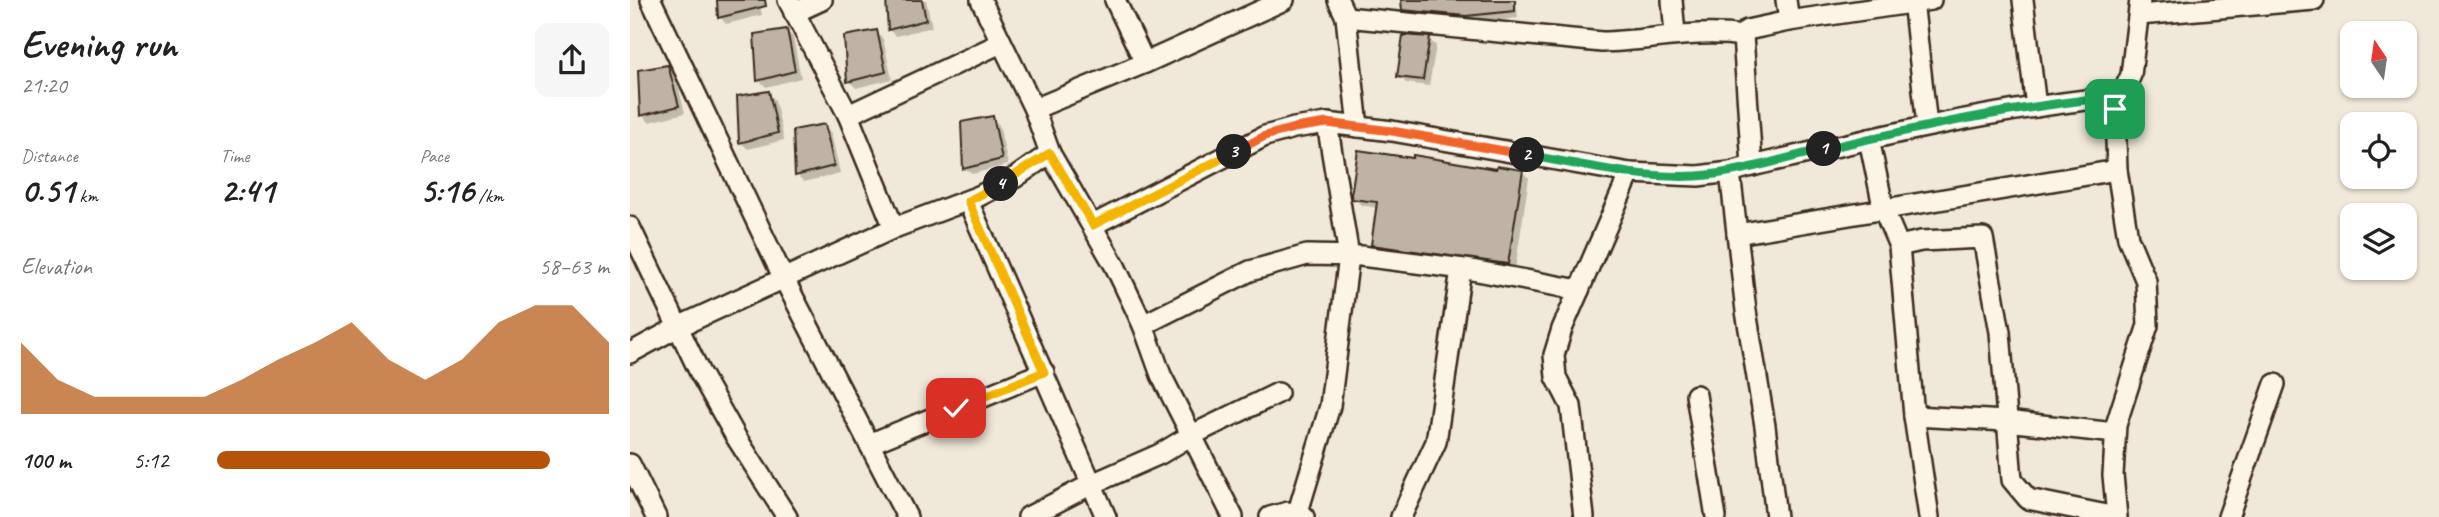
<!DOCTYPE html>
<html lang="en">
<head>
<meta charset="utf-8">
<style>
  :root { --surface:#fff; --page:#f6f6f6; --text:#222; --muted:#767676; --accent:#b45309 }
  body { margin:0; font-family:Caveat,sans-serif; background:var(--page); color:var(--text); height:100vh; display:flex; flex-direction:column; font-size:26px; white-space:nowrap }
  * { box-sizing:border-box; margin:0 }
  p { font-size:23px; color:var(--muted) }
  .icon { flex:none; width:38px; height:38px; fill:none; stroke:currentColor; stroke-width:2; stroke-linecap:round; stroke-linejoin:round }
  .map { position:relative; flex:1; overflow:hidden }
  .details { display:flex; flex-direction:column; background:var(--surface); width:630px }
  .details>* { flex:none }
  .needle { width:46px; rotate:347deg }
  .tools { position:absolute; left:1710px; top:21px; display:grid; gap:14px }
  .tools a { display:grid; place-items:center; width:77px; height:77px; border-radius:14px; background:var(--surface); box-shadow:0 2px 5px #0004; font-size:35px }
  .pin { position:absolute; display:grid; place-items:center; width:60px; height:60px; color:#fff; margin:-30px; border-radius:14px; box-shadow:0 4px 10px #0006 }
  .km { position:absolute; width:35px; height:35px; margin:-18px; border-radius:50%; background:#222; color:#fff; font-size:19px; line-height:35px; text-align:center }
  .round { display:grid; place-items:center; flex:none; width:74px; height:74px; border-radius:14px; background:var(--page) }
  .headline { display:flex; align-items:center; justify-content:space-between; height:119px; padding:0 21px }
  h1 { font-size:38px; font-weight:600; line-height:52px }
  .metrics { display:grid; grid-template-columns:repeat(3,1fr); gap:10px; height:119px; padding:7px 21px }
  .metrics div { display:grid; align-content:center }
  .metrics b { font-size:35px; font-weight:600 }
  .metrics small { font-size:19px; font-weight:400 }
  .metrics p { font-size:19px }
  .chart { height:196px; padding:14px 21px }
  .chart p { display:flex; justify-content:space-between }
  .chart svg { width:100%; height:126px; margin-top:7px; fill:var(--accent); opacity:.7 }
  ul { padding:0 21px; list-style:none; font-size:23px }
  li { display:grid; grid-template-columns:112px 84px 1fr; align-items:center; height:52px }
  li i { height:18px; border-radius:9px; background:var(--accent) }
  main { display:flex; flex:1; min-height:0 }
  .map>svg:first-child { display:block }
</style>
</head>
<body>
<main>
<section class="details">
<div class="headline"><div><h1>Evening run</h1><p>21:20</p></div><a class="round"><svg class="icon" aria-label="share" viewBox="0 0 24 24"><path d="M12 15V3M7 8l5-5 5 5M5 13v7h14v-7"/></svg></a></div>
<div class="metrics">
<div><p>Distance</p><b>0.51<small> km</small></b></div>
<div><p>Time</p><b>2:41</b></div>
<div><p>Pace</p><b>5:16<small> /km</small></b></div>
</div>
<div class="chart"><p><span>Elevation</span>58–63 m</p>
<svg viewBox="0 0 160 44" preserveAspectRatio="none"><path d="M0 44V19L10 32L20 38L30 38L40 38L50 38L60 32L70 25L80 19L90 12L100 25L110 32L120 25L130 12L140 6L150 6L160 19V44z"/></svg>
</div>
<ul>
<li><b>100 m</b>5:12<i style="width:85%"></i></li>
</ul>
</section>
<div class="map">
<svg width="1809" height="517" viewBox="0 0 1809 517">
  <rect width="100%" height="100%" fill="#f0e9d9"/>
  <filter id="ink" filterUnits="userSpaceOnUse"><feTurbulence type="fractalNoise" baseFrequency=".0143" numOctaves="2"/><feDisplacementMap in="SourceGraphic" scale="14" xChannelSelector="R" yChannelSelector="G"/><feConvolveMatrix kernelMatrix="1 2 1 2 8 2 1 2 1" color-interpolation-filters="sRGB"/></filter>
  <g filter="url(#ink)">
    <g fill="#0003">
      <path d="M 89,0 L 129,0 L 132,15 L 96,24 L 90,17 Z"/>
      <path d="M 258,0 L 296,0 L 302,27 L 266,36 L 259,30 Z"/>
      <path d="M 773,0 L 886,0 L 888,18 L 844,23 L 781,16 L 774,9 Z"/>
      <path d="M 156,31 L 163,37 L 171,78 L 136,87 L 129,80 Z"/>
      <path d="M 246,32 L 253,39 L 262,79 L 226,88 L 219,81 Z"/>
      <path d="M 799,39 L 806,46 L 799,86 L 776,83 L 769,76 Z"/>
      <path d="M 38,66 L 45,73 L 55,113 L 19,122 L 12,115 Z"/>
      <path d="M 138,93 L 145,100 L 154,140 L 118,149 L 111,143 L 108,98 Z"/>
      <path d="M 362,118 L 369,125 L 378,165 L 342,174 L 335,168 Z"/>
      <path d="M 194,126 L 201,133 L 210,173 L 174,182 L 167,175 Z"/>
      <path d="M 868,171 L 892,172 L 899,178 L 885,270 L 749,251 L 743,244 L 748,208 L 731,205 L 724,198 Z"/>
    </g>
    <g fill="#beb3a4" stroke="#3b2a1e" stroke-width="2">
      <path d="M 87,0 L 135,0 L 136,6 L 88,18 Z"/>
      <path d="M 256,0 L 292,0 L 296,20 L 258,30 Z"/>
      <path d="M 771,0 L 885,0 L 885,11 L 836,16 L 772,10 Z"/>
      <path d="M 157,29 L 165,71 L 127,81 L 124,34 Z"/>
      <path d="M 247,30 L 256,72 L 217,82 L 214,36 Z"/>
      <path d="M 773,35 L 800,37 L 793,80 L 767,77 Z"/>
      <path d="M 38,65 L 49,106 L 10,116 L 8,70 Z"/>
      <path d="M 139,91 L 148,133 L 109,143 L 107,96 Z"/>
      <path d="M 363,116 L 372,159 L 333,169 L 331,122 Z"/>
      <path d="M 195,124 L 204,166 L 165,176 L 163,130 Z"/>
      <path d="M 728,150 L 783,158 L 783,155 L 866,169 L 867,166 L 893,170 L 878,264 L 741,245 L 747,202 L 722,199 L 721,195 Z"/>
    </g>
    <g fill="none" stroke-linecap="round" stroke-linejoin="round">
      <defs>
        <g id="minor">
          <path d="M 21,0 L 153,277 L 277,517"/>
          <path d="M 158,0 L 218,115 L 264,228"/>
          <path d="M 351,0 L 404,109 L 420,153"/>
          <path d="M 485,0 L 515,63"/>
          <path d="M 708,0 L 716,17 L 728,127"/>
          <path d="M 1042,0 L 1045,34"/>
          <path d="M 1283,0 L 1297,126"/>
          <path d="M 1393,0 L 1406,107"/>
          <path d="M 164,13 L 192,0"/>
          <path d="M 1509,15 L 1684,0"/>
          <path d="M 716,17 L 972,42 C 1020,41 1065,29 1113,36"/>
          <path d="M 1159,21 L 1301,0"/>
          <path d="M 1113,36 L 1122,166 C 1238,139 1354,111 1473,98 L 1485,109"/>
          <path d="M 1113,36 L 1117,30 L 1159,21 L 1156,0"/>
          <path d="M 404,109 L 515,63 L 654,0"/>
          <path d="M 218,115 L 371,43"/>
          <path d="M 1239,139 L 1254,211 L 1269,246 L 1284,416 L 1299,517"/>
          <path d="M 1100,172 L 1116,311 L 1135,426 L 1146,517"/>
          <path d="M 338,201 L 476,517"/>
          <path d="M 463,225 L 635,136 L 664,128 L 697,123 L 762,131 L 1000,173 L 1068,176 L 1100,172 L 1122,166"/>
          <path d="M 0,227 L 70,373 L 106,437 L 157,517"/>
          <path d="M 1107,234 L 1487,170"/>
          <path d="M 1269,246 L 1291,241 L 1353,238 L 1370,332 L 1382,480 L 1398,499 L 1486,517"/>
          <path d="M 513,325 L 620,271 L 677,255 L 731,256 L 842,270 L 949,290"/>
          <path d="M 0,353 L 48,327 L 264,228 L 349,196 L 386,177 L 420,153 L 485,266 L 513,325 L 531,375 L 603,517"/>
          <path d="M 1066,395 L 1086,517"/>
          <path d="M 1284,416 L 1376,421 L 1485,433"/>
          <path d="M 239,444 L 414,372"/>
          <path d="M 0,464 L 26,517"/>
          <path d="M 667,515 L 700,406 L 719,256 L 697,123"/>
          <path d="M 398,517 L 462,484 L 530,454 L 560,436 L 648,393"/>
          <path d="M 640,517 L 658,512 L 674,517"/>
          <path d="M 771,517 L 806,442 L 831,269"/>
          <path d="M 954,517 L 941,406 L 926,377 L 924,355 L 932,329 L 1000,173"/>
          <path d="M 1487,517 L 1483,475 L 1486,425 L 1518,325 L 1516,281 L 1498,238 L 1487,170 L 1485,109 L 1501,75 L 1510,0"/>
          <path d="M 1598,517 L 1645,384"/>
        </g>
      </defs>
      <use href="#minor" stroke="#3b2a1e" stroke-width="24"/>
      <use href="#minor" stroke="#fcf5e5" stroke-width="19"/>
    </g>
  </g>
  <g fill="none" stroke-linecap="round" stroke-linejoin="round" filter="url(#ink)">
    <defs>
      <path id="split-1" d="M 1194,149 C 1286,128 1379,108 1473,98 L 1485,109"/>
      <path id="split-2" d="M 897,155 C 953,165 1010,179 1067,176 C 1110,173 1152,159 1194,149"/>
      <path id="split-3" d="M 604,152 L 635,136 L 664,128 L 697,123 L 762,131 L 897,155"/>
      <path id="split-4" d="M 371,184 L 420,153 L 463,225 L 604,152"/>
      <path id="split-5" d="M 326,408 L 414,372 L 338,201 L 371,184"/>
    </defs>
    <use href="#split-1" stroke="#fff" stroke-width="14"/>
    <use href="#split-2" stroke="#fff" stroke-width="14"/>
    <use href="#split-3" stroke="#fff" stroke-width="14"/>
    <use href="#split-4" stroke="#fff" stroke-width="14"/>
    <use href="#split-5" stroke="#fff" stroke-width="14"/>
    <use href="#split-1" stroke="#22a559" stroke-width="9"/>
    <use href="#split-2" stroke="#22a559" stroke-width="9"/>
    <use href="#split-3" stroke="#f0652b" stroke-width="9"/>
    <use href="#split-4" stroke="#f5b400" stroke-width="9"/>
    <use href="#split-5" stroke="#f5b400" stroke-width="9"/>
  </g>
</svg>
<div class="tools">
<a><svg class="needle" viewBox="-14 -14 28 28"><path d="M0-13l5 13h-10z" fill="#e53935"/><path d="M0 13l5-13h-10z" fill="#767676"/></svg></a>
<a><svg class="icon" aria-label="locate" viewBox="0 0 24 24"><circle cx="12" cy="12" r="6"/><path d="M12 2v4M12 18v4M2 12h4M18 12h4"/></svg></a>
<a><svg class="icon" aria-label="layers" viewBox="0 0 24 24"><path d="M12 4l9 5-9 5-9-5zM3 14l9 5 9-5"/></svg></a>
</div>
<div class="pin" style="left:1485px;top:109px;background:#1e9e55"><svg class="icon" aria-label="arrive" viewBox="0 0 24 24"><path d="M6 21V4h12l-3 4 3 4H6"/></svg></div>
<div class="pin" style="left:326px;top:408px;background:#d93025"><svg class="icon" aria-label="check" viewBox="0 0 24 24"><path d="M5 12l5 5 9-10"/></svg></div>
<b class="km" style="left:1194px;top:149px">1</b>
<b class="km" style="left:897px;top:155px">2</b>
<b class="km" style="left:604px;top:152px">3</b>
<b class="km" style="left:371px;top:184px">4</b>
</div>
</main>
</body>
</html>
